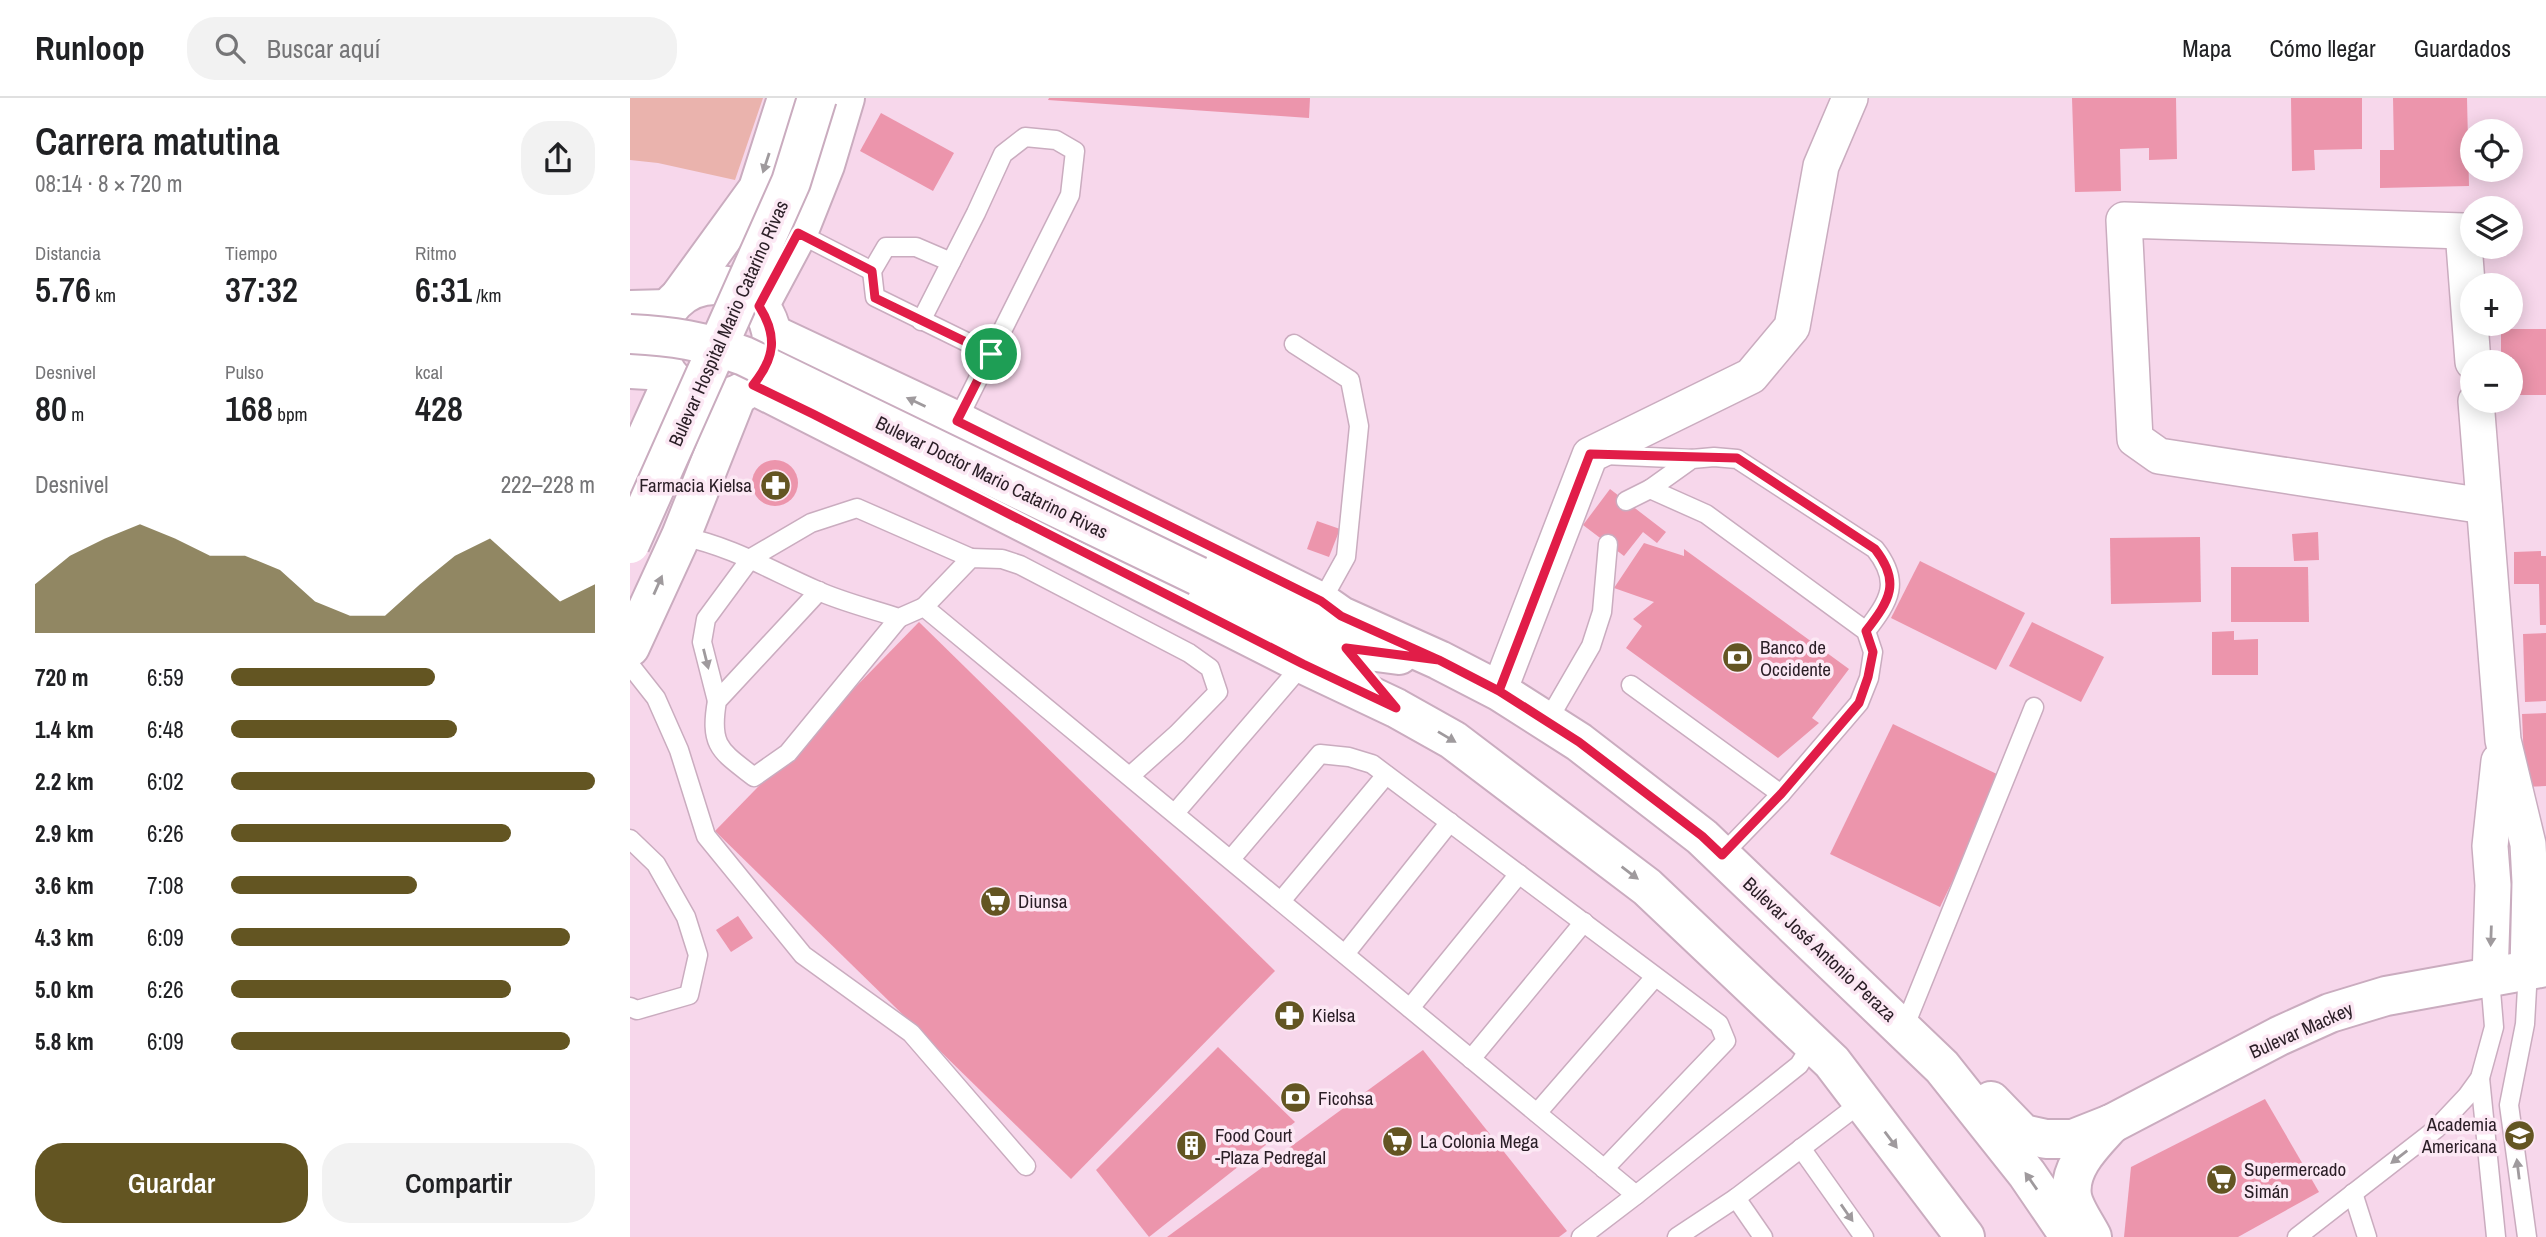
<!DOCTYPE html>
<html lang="es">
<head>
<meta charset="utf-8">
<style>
  :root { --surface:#fff; --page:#f2f2f2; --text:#202124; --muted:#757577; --line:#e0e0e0; --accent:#635522 }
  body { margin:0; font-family:"Archivo Narrow",sans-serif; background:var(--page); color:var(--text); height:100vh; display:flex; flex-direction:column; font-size:26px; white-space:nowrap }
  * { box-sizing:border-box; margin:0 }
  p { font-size:23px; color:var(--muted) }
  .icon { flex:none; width:38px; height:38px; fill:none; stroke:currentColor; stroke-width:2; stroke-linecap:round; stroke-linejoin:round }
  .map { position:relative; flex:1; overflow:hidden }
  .side { display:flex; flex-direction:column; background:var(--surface); width:630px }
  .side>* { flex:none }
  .controls { position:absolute; left:1830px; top:21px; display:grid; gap:14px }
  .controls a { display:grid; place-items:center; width:63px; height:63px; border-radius:50%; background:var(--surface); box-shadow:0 4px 18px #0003; font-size:35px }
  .pin { position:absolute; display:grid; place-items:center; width:60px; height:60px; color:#fff; margin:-30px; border:4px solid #fff; border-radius:50%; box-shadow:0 2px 7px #0007 }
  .round { display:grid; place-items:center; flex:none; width:74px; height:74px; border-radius:28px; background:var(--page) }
  .head { display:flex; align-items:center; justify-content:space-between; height:119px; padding:0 35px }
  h1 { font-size:38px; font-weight:600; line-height:52px }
  .stats { display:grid; grid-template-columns:repeat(3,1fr); gap:10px; height:119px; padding:7px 35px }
  .stats div { display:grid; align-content:center }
  .stats b { font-size:35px; font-weight:600 }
  .stats small { font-size:19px; font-weight:400 }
  .stats p { font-size:19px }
  .chart { height:196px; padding:14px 35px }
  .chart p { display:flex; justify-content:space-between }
  .chart svg { width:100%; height:126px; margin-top:7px; fill:var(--accent); opacity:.7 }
  .primary-button { display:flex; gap:14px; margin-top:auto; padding:14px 35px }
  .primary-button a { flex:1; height:80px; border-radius:28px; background:var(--accent); color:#fff; font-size:28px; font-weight:600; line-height:80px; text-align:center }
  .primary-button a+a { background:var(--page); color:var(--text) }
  ul { padding:0 35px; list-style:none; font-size:23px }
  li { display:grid; grid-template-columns:112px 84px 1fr; align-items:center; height:52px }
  li i { height:18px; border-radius:9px; background:var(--accent) }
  header { display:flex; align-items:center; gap:42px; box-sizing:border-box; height:98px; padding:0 35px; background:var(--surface); border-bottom:2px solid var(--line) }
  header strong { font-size:33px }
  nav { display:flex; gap:38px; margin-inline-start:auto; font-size:24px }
  .search { width:490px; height:63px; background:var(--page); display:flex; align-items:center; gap:18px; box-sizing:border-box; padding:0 24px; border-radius:28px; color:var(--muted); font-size:26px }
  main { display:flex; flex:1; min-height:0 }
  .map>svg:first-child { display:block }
</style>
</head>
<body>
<header>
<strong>Runloop</strong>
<div class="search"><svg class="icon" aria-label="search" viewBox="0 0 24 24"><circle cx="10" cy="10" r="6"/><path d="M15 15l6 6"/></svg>Buscar aquí</div>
<nav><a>Mapa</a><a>Cómo llegar</a><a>Guardados</a></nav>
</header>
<main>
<section class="side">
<div class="head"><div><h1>Carrera matutina</h1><p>08:14 · 8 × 720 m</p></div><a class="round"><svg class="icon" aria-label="share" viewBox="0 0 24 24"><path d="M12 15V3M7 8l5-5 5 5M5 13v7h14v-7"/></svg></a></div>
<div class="stats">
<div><p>Distancia</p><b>5.76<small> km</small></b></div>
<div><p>Tiempo</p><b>37:32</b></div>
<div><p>Ritmo</p><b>6:31<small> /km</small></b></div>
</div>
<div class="stats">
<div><p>Desnivel</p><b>80<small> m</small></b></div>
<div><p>Pulso</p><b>168<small> bpm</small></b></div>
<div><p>kcal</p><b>428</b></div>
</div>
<div class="chart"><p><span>Desnivel</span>222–228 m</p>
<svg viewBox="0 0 160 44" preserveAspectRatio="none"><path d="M0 44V27L10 17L20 11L30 6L40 11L50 17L60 17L70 22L80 33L90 38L100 38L110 27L120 17L130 11L140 22L150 33L160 27V44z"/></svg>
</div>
<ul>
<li><b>720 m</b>6:59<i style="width:56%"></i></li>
<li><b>1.4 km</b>6:48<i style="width:62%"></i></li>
<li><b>2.2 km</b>6:02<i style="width:100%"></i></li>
<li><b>2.9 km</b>6:26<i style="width:77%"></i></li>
<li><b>3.6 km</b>7:08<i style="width:51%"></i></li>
<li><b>4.3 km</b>6:09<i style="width:93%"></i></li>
<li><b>5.0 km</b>6:26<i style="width:77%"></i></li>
<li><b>5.8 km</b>6:09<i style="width:93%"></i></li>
</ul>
<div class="primary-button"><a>Guardar</a><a>Compartir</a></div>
</section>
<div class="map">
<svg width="1916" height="1139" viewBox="0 0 1916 1139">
  <rect width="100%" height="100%" fill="#f7d7eb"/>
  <path fill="#eab3ad" d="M 0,0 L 133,0 L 105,82 L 28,65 L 0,62 Z"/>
  <g fill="#ec95ac">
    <path d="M 419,0 L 680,0 L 679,20 L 418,2 Z"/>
    <path d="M 1442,0 L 1546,0 L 1547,61 L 1519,62 L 1519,50 L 1490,51 L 1491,93 L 1445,94 Z"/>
    <path d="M 1661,0 L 1732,0 L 1732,51 L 1684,52 L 1685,72 L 1662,73 Z"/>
    <path d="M 1763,0 L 1837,0 L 1839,88 L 1750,90 L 1750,52 L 1764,52 Z"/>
    <path d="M 251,15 L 324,55 L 303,93 L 230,53 Z"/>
    <path d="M 1871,231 L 1916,231 L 1916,297 L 1882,297 L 1882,259 L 1871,259 Z"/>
    <circle cx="145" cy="385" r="23"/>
    <path d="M 980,391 L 1036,434 L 1027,445 L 1013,434 L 994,458 L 953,427 Z"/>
    <path d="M 687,423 L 710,431 L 699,459 L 677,451 Z"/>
    <path d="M 1688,434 L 1689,462 L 1664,463 L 1662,436 Z"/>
    <path d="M 1570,439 L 1571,504 L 1481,506 L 1480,440 Z"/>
    <path d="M 1014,445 L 1054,458 L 1054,451 L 1219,571 L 1182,620 L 1189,625 L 1148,660 L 996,550 L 1012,528 L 1003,521 L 1024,504 L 984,490 Z"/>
    <path d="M 1911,453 L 1911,458 L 1916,458 L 1916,527 L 1910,527 L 1909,486 L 1884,486 L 1884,454 Z"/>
    <path d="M 1290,463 L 1395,515 L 1366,572 L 1261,520 Z"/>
    <path d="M 1601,469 L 1678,469 L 1679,524 L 1601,524 Z"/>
    <path d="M 289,524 L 645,873 L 441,1081 L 85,733 Z"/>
    <path d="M 1402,524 L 1474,559 L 1451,604 L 1379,568 Z"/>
    <path d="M 1604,533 L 1604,542 L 1628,541 L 1628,577 L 1582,577 L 1582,534 Z"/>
    <path d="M 1916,535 L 1916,603 L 1895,604 L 1893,536 Z"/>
    <path d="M 1916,615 L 1916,688 L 1895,689 L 1892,616 Z"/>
    <path d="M 1263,626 L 1373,679 L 1310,809 L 1200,756 Z"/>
    <path d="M 108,818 L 123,840 L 101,854 L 86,832 Z"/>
    <path d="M 588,949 L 665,1024 L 519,1139 L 466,1072 Z"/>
    <path d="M 793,952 L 937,1133 L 929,1139 L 537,1139 Z"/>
    <path d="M 1635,1001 L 1689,1094 L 1608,1139 L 1494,1139 L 1501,1069 Z"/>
  </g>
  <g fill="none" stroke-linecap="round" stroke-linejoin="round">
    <defs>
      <g id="service">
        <path d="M 168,135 L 242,173"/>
        <path d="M 321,164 L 286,149 L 256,149 L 242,173 L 245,199 L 361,256"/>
        <path d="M 291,223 L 346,115 L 373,56 L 395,39 L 426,42 L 445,53 L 440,97 L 327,323"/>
        <path d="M 664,246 L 720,282 L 729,328 L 716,459 L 691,504"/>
        <path d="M 974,357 L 1062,361"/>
        <path d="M 1020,391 L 1062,361 L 1084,359 L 1107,361 L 1245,451 C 1271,484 1260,502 1236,533"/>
        <path d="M 996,403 L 1020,391 L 1076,416 L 1236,533 L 1243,554 L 1239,580 L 1229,605 L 1151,696 L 1092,757"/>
        <path d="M 51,438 C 103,449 138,471 186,492 C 212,504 242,511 269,520 L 294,509 L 1006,1097"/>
        <path d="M 189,493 L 87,603 C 79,649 91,653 124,679 L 158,655 L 269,520"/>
        <path d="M 294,509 L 341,460 L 372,461 L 390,467 L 559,555 L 580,570 L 588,594 L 547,636 L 500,678"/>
        <path d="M 0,567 L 26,600 L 49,652 L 76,738 L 173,857 L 281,935 L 396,1068"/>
        <path d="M 1001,587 L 1151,696"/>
        <path d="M 87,603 L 72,544 L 76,521 L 121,460 L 181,425 L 227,410 L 341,460"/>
        <path d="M 917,624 L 961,548 L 972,514 L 978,446"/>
        <path d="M 545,715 L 673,566"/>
        <path d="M 0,741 L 26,766 L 56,819 L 68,857 L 59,897 L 7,912 L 0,909"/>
        <path d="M 601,761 L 690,656 L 719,659 L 742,666 L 1089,926 L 1096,943 L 974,1071"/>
        <path d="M 651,803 L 756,677"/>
        <path d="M 715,856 L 820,724"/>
        <path d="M 780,910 L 889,776"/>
        <path d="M 1274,930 L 1404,609"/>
        <path d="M 841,961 L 954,824"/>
        <path d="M 1850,980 L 1866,1139"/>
        <path d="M 907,1015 L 1025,879"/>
        <path d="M 1171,1050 L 1234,1139"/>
        <path d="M 1723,1095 L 1737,1139"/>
        <path d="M 1106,1100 L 1133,1139"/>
        <path d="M 951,1139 L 1006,1097 L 1169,967 L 1183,945"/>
        <path d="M 1047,1139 L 1106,1100 L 1232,1004"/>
        <path d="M 1667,1139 L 1806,1031 L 1837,998 L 1850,980 L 1864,929 L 1860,880"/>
        <path d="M 1897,1139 L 1879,1007 L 1895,926 L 1898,872"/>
      </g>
      <g id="minor">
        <path d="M 1843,264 L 1833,133 L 1494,122 L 1505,341 L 1529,358 L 1854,408"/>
        <path d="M 1846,303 L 1873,642 L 1898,746 L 1900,784 L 1898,872"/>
        <path d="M 869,593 L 960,357 L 1121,278 L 1162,229 L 1191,68 L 1220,0"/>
        <path d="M 1860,880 L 1863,787 L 1860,748 L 1869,663"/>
      </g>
      <g id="tertiary">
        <path d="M 0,212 L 38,211"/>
        <path d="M 0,271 L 35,273"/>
        <path d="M 0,376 L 42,283"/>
        <path d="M 0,549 L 51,438 L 107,297"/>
      </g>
      <g id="secondary">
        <circle cx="85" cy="244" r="57"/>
        <path d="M 51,197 L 128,91 L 157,0"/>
        <path d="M 129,208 L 168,135 L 195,67 L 215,0"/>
        <path d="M 142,236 L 327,323 L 691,504 L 711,518 L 809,562 L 869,593 L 949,644 L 1072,739 L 1312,969 L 1397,1076 L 1440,1139"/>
        <path d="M 123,287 L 673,566 L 766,610 L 823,642 L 1017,789 L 1202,964 L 1335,1139"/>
        <path d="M 568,478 L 716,550 L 769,557"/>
        <path d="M 1361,1003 L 1393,1036 L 1416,1041 L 1443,1041 L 1481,1026 L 1649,938 L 1700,915 L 1756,898 L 1916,869"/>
        <path d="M 1462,1139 C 1456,1127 1444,1111 1442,1098 C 1438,1069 1463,1046 1481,1026"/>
      </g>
    </defs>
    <use href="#service" stroke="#caacbf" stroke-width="21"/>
    <use href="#minor" stroke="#caacbf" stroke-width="38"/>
    <use href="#tertiary" stroke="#caacbf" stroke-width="42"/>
    <use href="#secondary" stroke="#caacbf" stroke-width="42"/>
    <use href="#service" stroke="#fff" stroke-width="18"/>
    <use href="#minor" stroke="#fff" stroke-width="35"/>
    <use href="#tertiary" stroke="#fff" stroke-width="38"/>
    <use href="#secondary" stroke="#fff" stroke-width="38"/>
    <defs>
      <g id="secondary-bridge">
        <path d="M 0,236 C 43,238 73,243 114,258 L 568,478"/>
        <path d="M 0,446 L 161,84 L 187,0"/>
      </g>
    </defs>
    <use href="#secondary-bridge" stroke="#caacbf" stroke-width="42" stroke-linecap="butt"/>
    <use href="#secondary-bridge" stroke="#fff" stroke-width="38"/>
  </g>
  <defs><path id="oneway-solid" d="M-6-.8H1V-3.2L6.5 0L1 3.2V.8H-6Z" transform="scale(1.75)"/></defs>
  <g fill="#9f9a9d">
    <use href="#oneway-solid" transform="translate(136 65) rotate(108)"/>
    <use href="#oneway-solid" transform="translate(286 304) rotate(-155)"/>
    <use href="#oneway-solid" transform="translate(28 487) rotate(-66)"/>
    <use href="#oneway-solid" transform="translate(76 561) rotate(76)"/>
    <use href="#oneway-solid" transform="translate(817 639) rotate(31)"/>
    <use href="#oneway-solid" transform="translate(1000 775) rotate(37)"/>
    <use href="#oneway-solid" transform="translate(1861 838) rotate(92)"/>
    <use href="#oneway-solid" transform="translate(1261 1042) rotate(53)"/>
    <use href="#oneway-solid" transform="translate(1769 1059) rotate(142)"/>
    <use href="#oneway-solid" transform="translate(1888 1071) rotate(-97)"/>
    <use href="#oneway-solid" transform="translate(1401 1083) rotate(-125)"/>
    <use href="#oneway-solid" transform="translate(1217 1115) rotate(55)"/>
  </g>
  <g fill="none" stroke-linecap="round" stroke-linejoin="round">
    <defs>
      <path id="route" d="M 361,256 L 327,323 L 691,503 L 711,518 L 809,562 L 869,593 L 949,644 L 1072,738 L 1092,757 L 1151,696 L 1229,605 L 1238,579 L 1243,554 L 1236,533 C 1260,502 1271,484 1245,451 L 1107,360 L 960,356 L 869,593 L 809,562 L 716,550 L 766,610 L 673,566 L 183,316 L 123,287 C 145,260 148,238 129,208 L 168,135 L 242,173 L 245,200 L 361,256"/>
    </defs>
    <use href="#route" stroke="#fff" stroke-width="14"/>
    <use href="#route" stroke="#e11d48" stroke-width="9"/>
  </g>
  <defs>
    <symbol id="pharmacy-disc" viewBox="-11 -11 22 22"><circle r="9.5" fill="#635522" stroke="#fce8f4"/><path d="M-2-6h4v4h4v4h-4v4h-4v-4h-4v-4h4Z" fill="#fff"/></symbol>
    <symbol id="bank-disc" viewBox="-11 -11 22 22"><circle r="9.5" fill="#635522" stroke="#fce8f4"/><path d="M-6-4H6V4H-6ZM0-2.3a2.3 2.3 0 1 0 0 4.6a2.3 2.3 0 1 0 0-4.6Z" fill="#fff"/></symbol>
    <symbol id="supermarket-disc" viewBox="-11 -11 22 22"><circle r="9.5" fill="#635522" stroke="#fce8f4"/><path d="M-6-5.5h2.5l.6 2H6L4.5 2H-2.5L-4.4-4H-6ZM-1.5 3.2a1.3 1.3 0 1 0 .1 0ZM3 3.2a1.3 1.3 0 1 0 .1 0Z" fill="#fff"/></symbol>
    <symbol id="school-disc" viewBox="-11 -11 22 22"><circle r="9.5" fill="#635522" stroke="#fce8f4"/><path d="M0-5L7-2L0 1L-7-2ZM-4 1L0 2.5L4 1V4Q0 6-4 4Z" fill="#fff"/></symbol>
    <symbol id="building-disc" viewBox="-11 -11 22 22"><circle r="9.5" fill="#635522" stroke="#fce8f4"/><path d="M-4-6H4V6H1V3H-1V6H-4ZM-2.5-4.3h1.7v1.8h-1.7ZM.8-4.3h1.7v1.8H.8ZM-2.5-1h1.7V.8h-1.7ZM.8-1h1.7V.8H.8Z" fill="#fff"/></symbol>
  </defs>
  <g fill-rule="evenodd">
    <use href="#pharmacy-disc" x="128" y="370" width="35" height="35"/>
    <use href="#bank-disc" x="1090" y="542" width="35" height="35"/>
    <use href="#supermarket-disc" x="348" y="786" width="35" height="35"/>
    <use href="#pharmacy-disc" x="642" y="900" width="35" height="35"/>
    <use href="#bank-disc" x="648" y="982" width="35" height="35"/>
    <use href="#school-disc" x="1872" y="1020" width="35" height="35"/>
    <use href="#supermarket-disc" x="750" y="1026" width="35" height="35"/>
    <use href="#building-disc" x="544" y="1030" width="35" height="35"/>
    <use href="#supermarket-disc" x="1574" y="1064" width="35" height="35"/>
  </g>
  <g text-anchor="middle" stroke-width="7" stroke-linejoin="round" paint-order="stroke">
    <g font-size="19" fill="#2a1e26" stroke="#fce8f4">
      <text transform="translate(98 225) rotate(-66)" y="7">Bulevar Hospital Mario Catarino Rivas</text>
      <text transform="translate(362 379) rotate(26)" y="7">Bulevar Doctor Mario Catarino Rivas</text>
      <text transform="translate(1190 851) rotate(43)" y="7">Bulevar José Antonio Peraza</text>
      <text transform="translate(1671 932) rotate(-24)" y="7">Bulevar Mackey</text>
    </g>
    <g font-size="19" fill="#2a1e26" stroke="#fce8f4" text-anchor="start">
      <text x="122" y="394" text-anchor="end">Farmacia Kielsa</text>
      <text x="1130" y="556">Banco de<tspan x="1130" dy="22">Occidente</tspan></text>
      <text x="388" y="810">Diunsa</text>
      <text x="682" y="924">Kielsa</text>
      <text x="688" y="1007">Ficohsa</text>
      <text x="1867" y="1033" text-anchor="end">Academia<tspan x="1867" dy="22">Americana</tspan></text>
      <text x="585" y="1044">Food Court<tspan x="585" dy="22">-Plaza Pedregal</tspan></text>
      <text x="790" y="1050">La Colonia Mega</text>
      <text x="1614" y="1078">Supermercado<tspan x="1614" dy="22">Simán</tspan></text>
    </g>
  </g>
</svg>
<div class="controls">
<a><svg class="icon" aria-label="locate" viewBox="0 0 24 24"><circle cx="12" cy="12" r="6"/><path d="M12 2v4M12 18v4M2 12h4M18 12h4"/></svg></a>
<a><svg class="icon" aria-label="layers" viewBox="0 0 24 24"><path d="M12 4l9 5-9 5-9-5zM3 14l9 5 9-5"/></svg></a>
<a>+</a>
<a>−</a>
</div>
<div class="pin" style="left:361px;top:256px;background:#1e9e55"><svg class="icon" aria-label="arrive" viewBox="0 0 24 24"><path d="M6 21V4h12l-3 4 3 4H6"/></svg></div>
</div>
</main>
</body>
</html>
